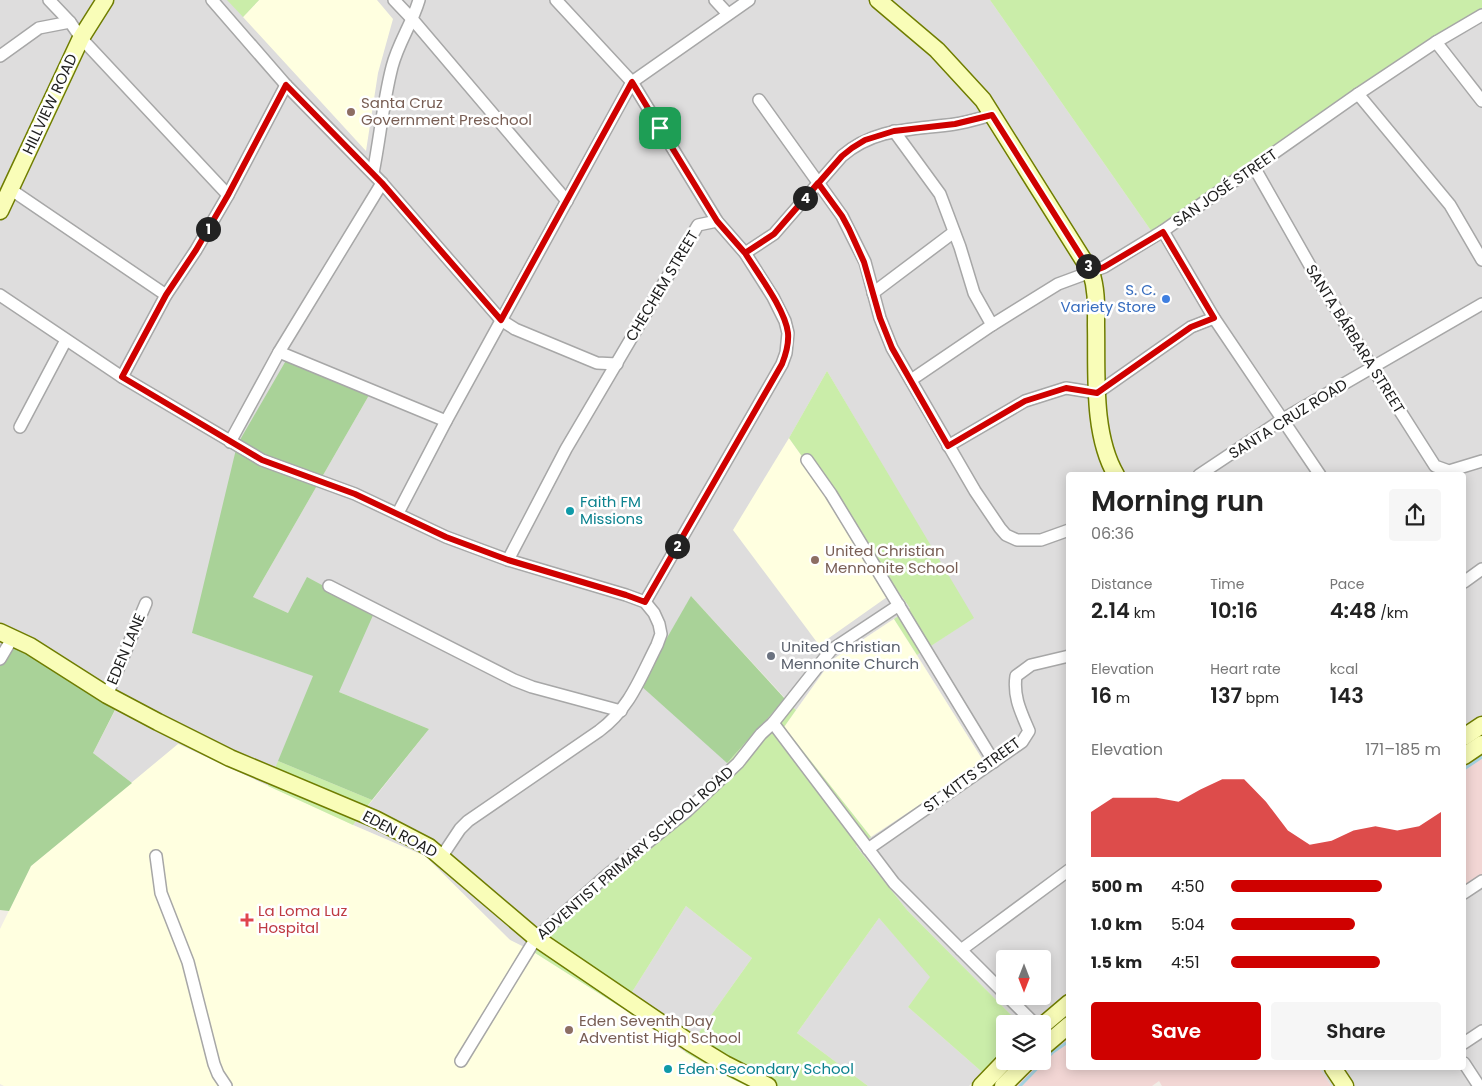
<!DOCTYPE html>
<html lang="en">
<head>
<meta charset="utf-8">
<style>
  :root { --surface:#fff; --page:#f6f6f6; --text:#222; --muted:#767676; --accent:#cf0100 }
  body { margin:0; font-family:Poppins,sans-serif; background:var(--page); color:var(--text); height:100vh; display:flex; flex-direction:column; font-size:19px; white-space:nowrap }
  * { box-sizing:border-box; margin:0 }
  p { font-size:16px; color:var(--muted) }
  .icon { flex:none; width:28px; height:28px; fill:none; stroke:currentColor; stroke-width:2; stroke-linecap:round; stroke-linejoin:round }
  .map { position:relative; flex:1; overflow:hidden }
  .side { position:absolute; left:1066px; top:472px; width:400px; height:598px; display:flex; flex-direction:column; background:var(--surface); border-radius:5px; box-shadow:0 2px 12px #0003 }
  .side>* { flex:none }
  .needle { width:32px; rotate:180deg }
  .fabs { position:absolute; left:996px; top:950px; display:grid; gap:10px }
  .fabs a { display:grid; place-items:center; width:55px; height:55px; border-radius:5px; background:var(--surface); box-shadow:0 2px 12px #0003; font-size:25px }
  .pin { position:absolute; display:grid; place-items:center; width:42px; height:42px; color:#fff; margin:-21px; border-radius:10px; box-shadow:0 2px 8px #0006 }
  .km { position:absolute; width:25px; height:25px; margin:-12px; border-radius:50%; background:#222; color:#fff; font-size:14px; line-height:25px; text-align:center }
  .round { display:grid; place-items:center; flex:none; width:52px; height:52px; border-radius:5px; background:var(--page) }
  .headline { display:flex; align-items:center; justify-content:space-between; height:85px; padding:0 25px }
  h1 { font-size:28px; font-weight:600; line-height:38px }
  .stats { display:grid; grid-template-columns:repeat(3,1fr); gap:8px; height:85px; padding:5px 25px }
  .stats div { display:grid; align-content:center }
  .stats b { font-size:21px; font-weight:600 }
  .stats small { font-size:14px; font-weight:400 }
  .stats p { font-size:14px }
  .chart { height:140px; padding:10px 25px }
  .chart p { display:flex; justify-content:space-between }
  .chart svg { width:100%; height:90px; margin-top:5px; fill:var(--accent); opacity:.7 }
  .action { display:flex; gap:10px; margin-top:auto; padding:10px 25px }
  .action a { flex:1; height:58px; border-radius:5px; background:var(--accent); color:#fff; font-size:20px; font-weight:600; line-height:58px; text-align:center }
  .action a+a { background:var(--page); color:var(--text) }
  ul { padding:0 25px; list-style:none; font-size:16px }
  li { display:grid; grid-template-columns:80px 60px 1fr; align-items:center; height:38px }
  li i { height:12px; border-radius:6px; background:var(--accent) }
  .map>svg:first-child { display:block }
</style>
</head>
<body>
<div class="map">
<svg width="1482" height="1086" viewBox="0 0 1482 1086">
  <rect width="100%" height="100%" fill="#f1ede6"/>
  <g fill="#dedddd" fill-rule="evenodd">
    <path d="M 0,0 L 990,0 L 1152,232 L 1482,11 L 1482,716 L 1464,728 L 1464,475 L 1069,475 L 1069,994 L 1032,1024 L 1020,1024 L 907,910 L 856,846 L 984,762 L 917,655 L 973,618 L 827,371 L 789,438 L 910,608 L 832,660 L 796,710 L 691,596 L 735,770 L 532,951 L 510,940 L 425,856 L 353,825 L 429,729 L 339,692 L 288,613 L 253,597 L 372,390 L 192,633 L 314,676 L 268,786 L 179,744 L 132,783 L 93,753 L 118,705 L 0,664 ZM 1005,959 L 1042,959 L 1042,996 L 1005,996 Z"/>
    <path d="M 1482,881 L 1482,1086 L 1331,1086 L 1319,1068 L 1464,1068 L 1464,894 Z"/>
    <path d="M 686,906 L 752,958 L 685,1052 L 622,1008 Z"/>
    <path d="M 879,918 L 931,977 L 908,1007 L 982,1072 L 969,1086 L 868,1086 L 797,1033 Z"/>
  </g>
  <g fill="#f2d6d4">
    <path d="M 1482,751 L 1482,881 L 1464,894 L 1464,764 Z"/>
    <path d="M 1069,1034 L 1069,1068 L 1319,1068 L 1331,1086 L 1162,1086 L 1159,1081 L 1152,1086 L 1009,1086 L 1036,1061 L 1042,1061 L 1043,1055 Z"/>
  </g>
  <g fill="#ffffe0">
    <path d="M 259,0 L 377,0 L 393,19 L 378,73 L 366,151 L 243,17 Z"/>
    <path d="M 789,438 L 897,590 L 819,645 L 733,530 Z"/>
    <path d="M 894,619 L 984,762 L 871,837 L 784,727 L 832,660 Z"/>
    <path d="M 178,744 L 353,825 L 425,856 L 510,940 L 532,951 L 622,1008 L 685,1052 L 728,1077 L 747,1086 L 4,1086 L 0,1084 L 0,929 L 31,866 Z"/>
  </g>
  <g fill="#caeda9">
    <path d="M 227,0 L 259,0 L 243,17 Z"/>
    <path d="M 990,0 L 1482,0 L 1482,11 L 1152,232 Z"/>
    <path d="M 827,371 L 974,618 L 917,655 L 894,619 L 910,608 L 789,438 Z"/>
    <path d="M 785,699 L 796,710 L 784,727 L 871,837 L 856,846 L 907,910 L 1020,1024 L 1005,1024 L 1005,1049 L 982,1072 L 908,1007 L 930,977 L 879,918 L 797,1033 L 868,1086 L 747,1086 L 728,1077 L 685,1052 L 752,958 L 686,906 L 622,1008 L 532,951 L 735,770 L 727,763 Z"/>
    <path d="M 278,761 L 372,800 L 353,825 L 268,786 Z"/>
  </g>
  <g fill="#a9d298">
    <path d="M 288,357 L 372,390 L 253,597 L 288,613 L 307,577 L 374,613 L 339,692 L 429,729 L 372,800 L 278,761 L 313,676 L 192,633 L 237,445 Z"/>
    <path d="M 691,596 L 785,699 L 727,763 L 640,685 Z"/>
    <path d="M 12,645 L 118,704 L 93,753 L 132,783 L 31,866 L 9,911 L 0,910 L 0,664 Z"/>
  </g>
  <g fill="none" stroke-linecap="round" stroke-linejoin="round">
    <g stroke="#a4d2e0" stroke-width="3">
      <path d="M 1464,769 L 1482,757"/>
      <path d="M 1020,1086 L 1053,1052 L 1069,1041"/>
    </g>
    <defs>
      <g id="street">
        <path d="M 49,0 L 70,22 L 81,38 L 228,195"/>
        <path d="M 212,0 L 286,85 L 382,183 L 501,320 L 515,329 L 597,363 L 617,364"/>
        <path d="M 394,0 L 413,20 L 567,201"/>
        <path d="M 556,0 L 632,82 L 717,221 L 745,253 L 773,297 L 785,321 L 788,333 L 786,353 L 782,364 L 645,602"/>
        <path d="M 715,0 L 728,14"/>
        <path d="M 1436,42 L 1482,101"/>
        <path d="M 0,56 L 39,28 L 70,22"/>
        <path d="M 1358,94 L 1450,205 L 1482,260"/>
        <path d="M 759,100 L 842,216 L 865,262 L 880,318 L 892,348 L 975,491 L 1000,528 L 1006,535 L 1017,540 L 1041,540 L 1069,530"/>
        <path d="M 894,131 L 940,194 L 960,247 L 974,293 L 992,325"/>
        <path d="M 1254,167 L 1317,278 L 1372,367 L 1435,466 L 1449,471 L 1482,461"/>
        <path d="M 373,173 C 380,138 383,102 392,67 C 398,43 412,24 419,0"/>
        <path d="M 10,189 L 166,295"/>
        <path d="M 1163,231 L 1214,318 L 1320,475"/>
        <path d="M 745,253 L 774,234 L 842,156 C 876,127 913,130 955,124 C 968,122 980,118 992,115"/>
        <path d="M 873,293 L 954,232"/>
        <path d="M 0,295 L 122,377 L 262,460 L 355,494 L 446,537 L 508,560 L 626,595 L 645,602 L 654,613 L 659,624 L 661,634 L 657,645 C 640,678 630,708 599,731 L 468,821 L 460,829 L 442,856"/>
        <path d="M 279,352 L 446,421"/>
        <path d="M 122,377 L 166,295 L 196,250 L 228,195 L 286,85"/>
        <path d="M 911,380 L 992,325 L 1058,284 L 1104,267 L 1163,231 L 1358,94 L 1436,42 L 1482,15"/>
        <path d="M 20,427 L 66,340"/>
        <path d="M 230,442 L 279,352 L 382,183"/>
        <path d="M 948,446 L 1025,401 L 1066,388 L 1097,393 L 1191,327 L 1214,318"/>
        <path d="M 807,460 L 831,494 L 994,762"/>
        <path d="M 1199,475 L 1283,419 L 1482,304"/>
        <path d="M 398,513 L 446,421 L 632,82 L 749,0"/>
        <path d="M 508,560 L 566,449 L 698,225 L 717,221"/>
        <path d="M 1464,582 L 1482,569"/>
        <path d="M 329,586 L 514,680 L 532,687 L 621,711"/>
        <path d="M 0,659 L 13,637"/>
        <path d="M 107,695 L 146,603"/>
        <path d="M 773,723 L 894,883 L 1005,994"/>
        <path d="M 868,849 L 1022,742 L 1029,731 C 1021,712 1013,697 1016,676 L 1031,665 L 1069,656"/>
        <path d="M 156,856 L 161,893 L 188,962 L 214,1064 L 218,1074 L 226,1086"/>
        <path d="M 1464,893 L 1482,881"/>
        <path d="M 961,950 L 1069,870"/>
        <path d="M 1007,996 L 1035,1024"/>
        <path d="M 1464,1043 L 1482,1031"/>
        <path d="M 461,1061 L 536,938 L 607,875 L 687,811 L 738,763 L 761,734 L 773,723 L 831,650 L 899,605"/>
        <path d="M 1464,1063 L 1479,1086"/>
      </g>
      <g id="secondary">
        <path d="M 878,0 L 937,50 L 983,100 L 1091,272 C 1097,290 1096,308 1096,326 C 1097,373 1092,434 1116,475"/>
        <path d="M 0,211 L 81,38 L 105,0"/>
        <path d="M 0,632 L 30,646 L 107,695 L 158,722 L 230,758 L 375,819 L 429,847 L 536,938 L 689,1042 L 725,1064 L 768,1086"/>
        <path d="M 1464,737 L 1482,725"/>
        <path d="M 1464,756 L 1482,744"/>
        <path d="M 1042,1026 L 1069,1003"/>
        <path d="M 1042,1048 L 1069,1025"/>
        <path d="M 1333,1068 L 1345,1086"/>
        <path d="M 981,1086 L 1005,1061"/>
        <path d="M 1003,1086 L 1028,1061"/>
      </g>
    </defs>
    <use href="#street" stroke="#a7a7a7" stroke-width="14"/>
    <use href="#secondary" stroke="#6f7d00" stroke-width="19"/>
    <use href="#street" stroke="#fff" stroke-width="11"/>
    <use href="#secondary" stroke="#f9fdb8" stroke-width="16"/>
  </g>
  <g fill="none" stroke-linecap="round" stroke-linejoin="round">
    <defs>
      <path id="route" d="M 660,128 L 632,82 L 501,320 L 382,183 L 286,85 L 228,195 L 196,250 L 166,295 L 122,377 L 262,460 L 355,494 L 446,537 L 508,560 L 626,595 L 645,602 L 782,364 C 786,354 789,344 788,333 C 785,309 758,274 745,253 L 774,234 L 842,156 L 852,148 L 865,140 L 894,131 L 955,124 L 992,115 L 1091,272 L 1104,267 L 1163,232 L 1214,318 L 1191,327 L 1097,393 L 1066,388 L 1025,401 L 948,446 L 892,348 L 880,318 L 864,262 L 849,229 L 842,216 L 818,183 L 774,234 L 745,253 L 717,221 L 660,128"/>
    </defs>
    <use href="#route" stroke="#fff" stroke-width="10"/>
    <use href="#route" stroke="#cf0100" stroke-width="6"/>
  </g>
  <g fill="#8d6e63" stroke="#fff" stroke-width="2">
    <circle cx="351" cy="112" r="5"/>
    <circle cx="815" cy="560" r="5"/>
    <circle cx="569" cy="1030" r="5"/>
  </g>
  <circle fill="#3f7fe0" stroke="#fff" stroke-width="2" cx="1166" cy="299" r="5"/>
  <g fill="#0f9aa8" stroke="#fff" stroke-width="2">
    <circle cx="570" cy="511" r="5"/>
    <circle cx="668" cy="1069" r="5"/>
  </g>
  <circle fill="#6b7280" stroke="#fff" stroke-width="2" cx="771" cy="656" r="5"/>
  <path fill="#e0444e" stroke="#fff" stroke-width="2" d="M244.5 912.5h5v5h5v5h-5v5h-5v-5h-5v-5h5z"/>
  <g text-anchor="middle" stroke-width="5" stroke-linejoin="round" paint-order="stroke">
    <g font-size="15" fill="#785e54" stroke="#fff" text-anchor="start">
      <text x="361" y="108">Santa Cruz<tspan x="361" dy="17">Government Preschool</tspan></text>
      <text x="825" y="556">United Christian<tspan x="825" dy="17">Mennonite School</tspan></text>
      <text x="579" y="1026">Eden Seventh Day<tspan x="579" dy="17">Adventist High School</tspan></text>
    </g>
    <g font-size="15" fill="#202020" stroke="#fff">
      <text transform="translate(50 104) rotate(-65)" y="5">HILLVIEW ROAD</text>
      <text transform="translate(1225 188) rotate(-35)" y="5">SAN JOSÉ STREET</text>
      <text transform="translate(662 286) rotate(-59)" y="5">CHECHEM STREET</text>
      <text transform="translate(1355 339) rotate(58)" y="5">SANTA BÁRBARA STREET</text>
      <text transform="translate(1288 419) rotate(-32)" y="5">SANTA CRUZ ROAD</text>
      <text transform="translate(126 649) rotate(-67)" y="5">EDEN LANE</text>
      <text transform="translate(972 775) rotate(-36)" y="5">ST. KITTS STREET</text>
      <text transform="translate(400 834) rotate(28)" y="5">EDEN ROAD</text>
      <text transform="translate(635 853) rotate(-41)" y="5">ADVENTIST PRIMARY SCHOOL ROAD</text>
    </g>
    <g font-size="15" fill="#366cbe" stroke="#fff" text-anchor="end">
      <text x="1156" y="295">S. C.<tspan x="1156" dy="17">Variety Store</tspan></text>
    </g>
    <g font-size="15" fill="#0d838f" stroke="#fff" text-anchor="start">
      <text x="580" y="507">Faith FM<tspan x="580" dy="17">Missions</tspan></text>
      <text x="678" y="1074">Eden Secondary School</text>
    </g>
    <g font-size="15" fill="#5b616d" stroke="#fff" text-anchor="start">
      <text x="781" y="652">United Christian<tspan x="781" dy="17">Mennonite Church</tspan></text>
    </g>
    <g font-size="15" fill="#be3a42" stroke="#fff" text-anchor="start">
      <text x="258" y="916">La Loma Luz<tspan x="258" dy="17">Hospital</tspan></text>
    </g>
  </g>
</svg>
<div class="fabs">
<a><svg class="needle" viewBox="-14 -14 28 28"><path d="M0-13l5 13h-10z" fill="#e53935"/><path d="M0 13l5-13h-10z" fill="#767676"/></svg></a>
<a><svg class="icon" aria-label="layers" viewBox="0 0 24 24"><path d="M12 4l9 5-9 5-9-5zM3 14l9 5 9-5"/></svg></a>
</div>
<div class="pin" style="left:660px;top:128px;background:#1e9e55"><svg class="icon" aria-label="arrive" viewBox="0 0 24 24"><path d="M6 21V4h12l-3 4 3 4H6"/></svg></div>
<b class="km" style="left:208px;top:229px">1</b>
<b class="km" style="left:677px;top:546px">2</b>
<b class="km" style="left:1088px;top:266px">3</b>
<b class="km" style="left:805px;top:198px">4</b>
<section class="side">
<div class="headline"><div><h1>Morning run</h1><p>06:36</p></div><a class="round"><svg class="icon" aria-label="share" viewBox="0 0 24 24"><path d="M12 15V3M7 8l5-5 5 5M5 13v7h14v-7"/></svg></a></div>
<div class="stats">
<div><p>Distance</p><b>2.14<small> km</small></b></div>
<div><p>Time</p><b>10:16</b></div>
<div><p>Pace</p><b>4:48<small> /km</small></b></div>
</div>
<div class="stats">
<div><p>Elevation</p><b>16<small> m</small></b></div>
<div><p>Heart rate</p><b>137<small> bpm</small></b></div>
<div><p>kcal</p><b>143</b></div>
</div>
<div class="chart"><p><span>Elevation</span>171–185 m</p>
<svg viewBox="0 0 160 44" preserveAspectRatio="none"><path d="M0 44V22L10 15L20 15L30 15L40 17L50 11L60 6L70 6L80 17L90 31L100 38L110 36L120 31L130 29L140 31L150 29L160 22V44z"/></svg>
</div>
<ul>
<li><b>500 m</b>4:50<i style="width:72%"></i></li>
<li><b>1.0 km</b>5:04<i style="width:59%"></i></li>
<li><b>1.5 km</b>4:51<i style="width:71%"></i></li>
</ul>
<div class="action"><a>Save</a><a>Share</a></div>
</section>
</div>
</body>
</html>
